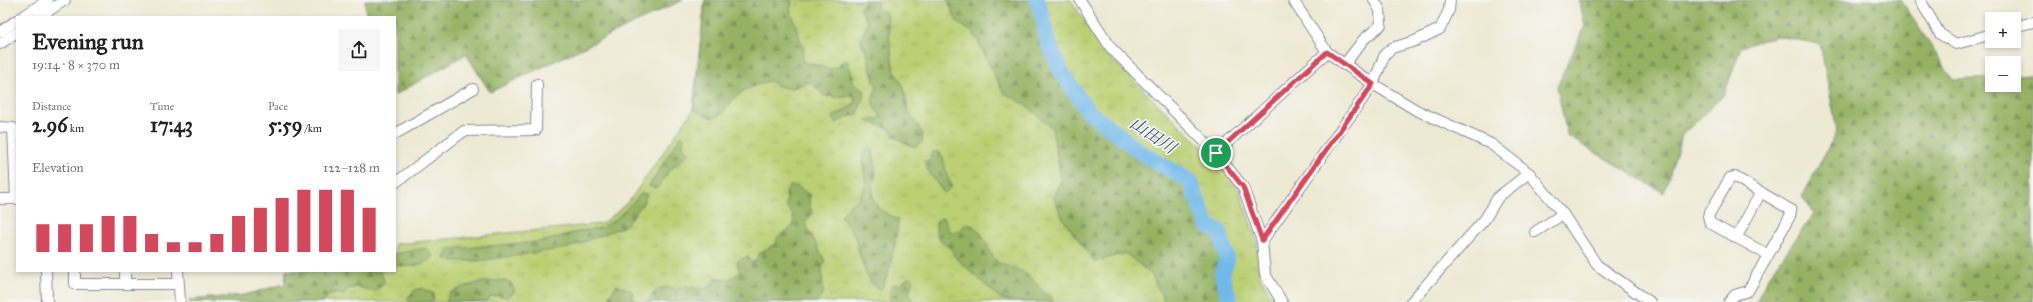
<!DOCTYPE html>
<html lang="en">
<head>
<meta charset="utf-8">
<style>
  :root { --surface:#fff; --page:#f6f6f6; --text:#222; --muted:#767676; --accent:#d1495b }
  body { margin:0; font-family:"IM FELL Great Primer","Noto Serif JP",serif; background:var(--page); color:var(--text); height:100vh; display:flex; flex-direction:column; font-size:15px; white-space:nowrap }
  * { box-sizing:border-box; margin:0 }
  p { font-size:13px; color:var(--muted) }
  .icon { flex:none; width:22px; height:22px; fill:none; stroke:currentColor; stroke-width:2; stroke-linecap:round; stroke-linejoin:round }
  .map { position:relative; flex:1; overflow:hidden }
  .drawer { position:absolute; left:16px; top:16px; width:380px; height:256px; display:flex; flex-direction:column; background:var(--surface); border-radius:0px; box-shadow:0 2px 6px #0003 }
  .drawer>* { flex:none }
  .controls { position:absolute; left:1985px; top:12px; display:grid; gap:8px }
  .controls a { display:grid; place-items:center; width:36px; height:36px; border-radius:0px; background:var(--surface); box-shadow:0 2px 6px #0003; font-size:20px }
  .pin { position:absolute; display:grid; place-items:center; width:34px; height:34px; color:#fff; margin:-17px; border:2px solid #fff; border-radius:50%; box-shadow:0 1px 4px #0007 }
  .round { display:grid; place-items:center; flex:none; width:42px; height:42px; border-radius:0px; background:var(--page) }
  .summary { display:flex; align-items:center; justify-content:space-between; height:68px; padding:0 16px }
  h1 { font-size:22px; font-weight:700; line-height:30px }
  .figures { display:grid; grid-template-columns:repeat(3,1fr); gap:6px; height:68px; padding:4px 16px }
  .figures div { display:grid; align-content:center }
  .figures b { font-size:20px; font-weight:700 }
  .figures small { font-size:11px; font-weight:400 }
  .figures p { font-size:11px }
  .chart { height:112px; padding:8px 16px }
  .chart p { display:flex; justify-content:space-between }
  .chart svg { width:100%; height:72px; margin-top:4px; stroke:var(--accent); stroke-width:6 }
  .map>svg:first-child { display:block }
</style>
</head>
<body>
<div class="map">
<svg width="2033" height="302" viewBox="0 0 2033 302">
  <defs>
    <pattern id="grass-tufts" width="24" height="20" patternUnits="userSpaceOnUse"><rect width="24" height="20" fill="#bccf72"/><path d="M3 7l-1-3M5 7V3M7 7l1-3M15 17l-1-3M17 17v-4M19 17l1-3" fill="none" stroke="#a1b265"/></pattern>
    <pattern id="forest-firs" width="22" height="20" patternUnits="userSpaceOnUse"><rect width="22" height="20" fill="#95b264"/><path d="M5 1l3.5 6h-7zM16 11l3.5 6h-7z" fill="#799156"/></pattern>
  </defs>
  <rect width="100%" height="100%" fill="#f6f6f2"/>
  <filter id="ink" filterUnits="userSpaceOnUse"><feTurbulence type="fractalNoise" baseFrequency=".025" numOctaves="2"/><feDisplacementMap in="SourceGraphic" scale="8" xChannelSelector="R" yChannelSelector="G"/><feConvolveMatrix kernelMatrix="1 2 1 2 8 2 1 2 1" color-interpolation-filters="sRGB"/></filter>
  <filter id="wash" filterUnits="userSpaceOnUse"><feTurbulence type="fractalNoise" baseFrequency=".012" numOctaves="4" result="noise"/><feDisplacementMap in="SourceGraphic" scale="16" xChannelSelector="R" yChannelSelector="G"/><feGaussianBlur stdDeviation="0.9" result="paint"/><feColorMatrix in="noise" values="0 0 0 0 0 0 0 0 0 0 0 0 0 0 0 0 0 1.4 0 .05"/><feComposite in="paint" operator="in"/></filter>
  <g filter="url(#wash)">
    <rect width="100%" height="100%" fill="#eee9d3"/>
    <path fill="url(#grass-tufts)" stroke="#6c7f68" d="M 705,0 L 1071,0 L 1104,52 L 1214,158 L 1239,190 L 1257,242 L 1260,277 L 1275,302 L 189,302 L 189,300 L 245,295 L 285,284 L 286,271 L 395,271 L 395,244 L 601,224 L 616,213 L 630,200 L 693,110 Z"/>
    <g fill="url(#forest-firs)" stroke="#587061">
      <path d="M 365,0 L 683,0 L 490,92 L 466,54 L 395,95 L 395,17 L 366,17 Z"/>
      <path d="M 705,0 L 790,0 L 792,2 L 790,10 C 796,23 798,37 804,49 L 802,61 L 829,69 L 838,67 L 841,62 L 847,61 L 853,76 L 853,82 L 865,91 L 858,113 L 835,123 L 833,117 L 855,104 L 854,95 L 837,97 L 824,96 L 811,82 C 801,83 798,88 790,88 C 782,89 776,84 769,81 C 757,85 742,89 734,99 C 725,109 728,111 713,118 L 693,110 Z"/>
      <path d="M 866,0 L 877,0 L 877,9 L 887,13 L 893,68 L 904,88 L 908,111 L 923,134 L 922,142 L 914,147 L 894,137 L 890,129 L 866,121 L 871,118 L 878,119 L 882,117 C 870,104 871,101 877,86 L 874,82 L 867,52 L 860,41 L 868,22 L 860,9 Z"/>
      <path d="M 947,0 L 1034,0 L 1050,53 L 1061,77 L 1090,121 L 1158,166 L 1177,182 L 1186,184 L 1205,226 L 1216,233 L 1220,240 L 1223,266 L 1220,276 L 1227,302 L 1165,302 L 1151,274 L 1125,253 L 1095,262 L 1063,219 L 1054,198 L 1061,180 L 1052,128 L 1027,106 L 1003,92 L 974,33 L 958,23 Z"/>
      <path d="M 1579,0 L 1901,0 L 1953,80 L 1992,78 L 1992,85 L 2014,85 L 2014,76 L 2033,75 L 2033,302 L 1756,302 L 1768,278 L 1814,213 L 1802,197 L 1837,131 L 1820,44 L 1776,36 L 1741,47 L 1724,95 L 1682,135 L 1664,193 L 1567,136 L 1557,86 L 1585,26 Z"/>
      <path d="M 681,135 L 684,137 L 683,147 L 689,153 L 669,171 L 657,188 L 649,186 Z"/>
      <path d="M 867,148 L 873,149 L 876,174 L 872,186 L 874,201 L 879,209 L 898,220 C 898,232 888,285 880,290 C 864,281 860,254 855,237 C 852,230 846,222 841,216 L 849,206 L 859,198 L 866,185 L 862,154 Z"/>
      <path d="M 932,152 L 939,152 L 943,157 L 947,176 L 951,184 L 951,188 L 944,193 L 930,174 L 924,161 L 930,161 Z"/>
      <path d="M 790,186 L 798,187 L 810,195 L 809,202 L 812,213 L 805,223 L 825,261 L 822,267 L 823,295 L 816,302 L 646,302 C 655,292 655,288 671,287 L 676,290 C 690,282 690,289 702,289 C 705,289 709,286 712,285 L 716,277 C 725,282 732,278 740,273 L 737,261 L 748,256 L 750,262 L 755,262 L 759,253 L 776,244 L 777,238 L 793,226 C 795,217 792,212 786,207 L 787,190 Z"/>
      <path d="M 641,194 L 647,194 L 644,202 L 625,226 L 568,248 L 478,261 L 457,261 L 445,259 L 449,249 L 525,243 L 544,241 L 580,231 L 601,228 L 616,219 Z"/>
      <path d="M 941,218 L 945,219 L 949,231 L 957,232 L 967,224 C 982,226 986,246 993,257 C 998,266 1014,267 1023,272 C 1035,279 1040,292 1052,298 L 1053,302 L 1012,302 L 1000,298 L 956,258 L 951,248 L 943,243 L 936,234 L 936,223 Z"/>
      <path d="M 426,248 L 434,257 C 420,266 411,268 395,265 L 395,254 Z"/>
      <path d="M 286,271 L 380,271 L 385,283 L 374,292 L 358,287 L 347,289 L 344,295 L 330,293 L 322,302 L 189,302 L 189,300 L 245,295 L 285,284 Z"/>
      <path d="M 910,277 L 913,280 L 909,293 L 913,302 L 891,302 C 888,295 889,290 894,285 L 900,284 Z"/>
      <path d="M 500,280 L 510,282 L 515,291 L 508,298 C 498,295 492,293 486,302 L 446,302 L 450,293 C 467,284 482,282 500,280 Z"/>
      <path d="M 617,285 L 632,291 L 635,302 L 609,302 L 610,295 Z"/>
      <path d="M 422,288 L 434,294 L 433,302 L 410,302 L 407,298 L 415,290 Z"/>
    </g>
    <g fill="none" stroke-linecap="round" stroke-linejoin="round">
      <path stroke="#72b9e9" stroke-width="16" d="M 1037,0 L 1041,11 L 1048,42 L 1062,73 L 1087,110 L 1143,154 L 1190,181 L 1208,226 L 1220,232 L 1227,260 L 1222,274 L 1230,302"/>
    </g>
  </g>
  <g filter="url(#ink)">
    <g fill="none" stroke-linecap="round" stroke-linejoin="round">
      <defs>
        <g id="minor">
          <path d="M 1080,0 L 1111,48 L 1216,153 L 1243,187 L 1262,241 L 1265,274 L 1282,302"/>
          <path d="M 1293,0 L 1327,52 L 1373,84 L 1416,110 L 1491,144 L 1529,173 L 1563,214 L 1597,265 L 1650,302"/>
          <path d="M 1920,0 L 1940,34 L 1956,44 L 1992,34"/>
          <path d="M 22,17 L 48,0"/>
          <path d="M 39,17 L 65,0"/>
          <path d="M 2014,27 L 2033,22"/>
          <path d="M 0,32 L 17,20"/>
          <path d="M 0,44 L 17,32"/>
          <path d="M 1344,65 L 1364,39 L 1381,25 L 1380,10 L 1374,0"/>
          <path d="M 0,127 L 13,128 L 16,198"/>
          <path d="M 395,134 L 473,89"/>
          <path d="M 1216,153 L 1327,52"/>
          <path d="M 395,183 L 464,131 L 536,130 L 537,84"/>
          <path d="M 0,199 L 17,199"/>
          <path d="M 1535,232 L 1563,214"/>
          <path d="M 1736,238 L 1761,192"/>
          <path d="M 1262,241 L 1373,84 L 1385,54 L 1392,48 L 1415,41 L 1440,29 L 1449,10 L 1450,0"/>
          <path d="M 46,271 L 47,302"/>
          <path d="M 75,271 L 75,284 L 178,284"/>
          <path d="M 125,271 L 125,284"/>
          <path d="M 178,271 L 180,302"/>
          <path d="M 1411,302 L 1485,219 L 1498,197 L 1529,173"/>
          <path d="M 1729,302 L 1735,295 L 1748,291 L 1790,216 L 1791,210 L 1735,177 L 1730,178 L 1708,216 L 1710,223 L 1768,255"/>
        </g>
      </defs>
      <use href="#minor" stroke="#848c98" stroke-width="12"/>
      <use href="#minor" stroke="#fff" stroke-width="10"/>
    </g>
  </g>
  <g fill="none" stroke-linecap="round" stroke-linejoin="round" filter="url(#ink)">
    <defs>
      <path id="route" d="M 1327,52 L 1373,84 L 1262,240 L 1243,187 L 1216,153 Z"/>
    </defs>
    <use href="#route" stroke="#fff" stroke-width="8"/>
    <use href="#route" stroke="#d1495b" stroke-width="5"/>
  </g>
  <g text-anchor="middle" stroke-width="3.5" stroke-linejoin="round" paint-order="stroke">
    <g font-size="17" font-style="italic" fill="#355888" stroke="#f6f6f2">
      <text transform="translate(1153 135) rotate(34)" y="6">山田川</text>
    </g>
  </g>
</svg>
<div class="controls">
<a>+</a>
<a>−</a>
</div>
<div class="pin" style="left:1216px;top:153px;background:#1e9e55"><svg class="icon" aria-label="arrive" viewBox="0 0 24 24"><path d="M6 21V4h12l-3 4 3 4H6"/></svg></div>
<section class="drawer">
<div class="summary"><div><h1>Evening run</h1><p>19:14 · 8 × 370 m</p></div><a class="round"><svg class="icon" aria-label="share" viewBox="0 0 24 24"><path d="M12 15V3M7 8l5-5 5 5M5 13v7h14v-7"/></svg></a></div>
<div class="figures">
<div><p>Distance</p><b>2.96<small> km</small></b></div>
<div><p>Time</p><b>17:43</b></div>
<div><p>Pace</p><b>5:59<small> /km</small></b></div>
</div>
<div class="chart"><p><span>Elevation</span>122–128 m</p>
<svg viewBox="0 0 160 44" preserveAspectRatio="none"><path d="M5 44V27M15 44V27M25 44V27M35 44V22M45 44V22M55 44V33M65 44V38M75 44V38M85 44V33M95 44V22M105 44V17M115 44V11M125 44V6M135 44V6M145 44V6M155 44V17"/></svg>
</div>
</section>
</div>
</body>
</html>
